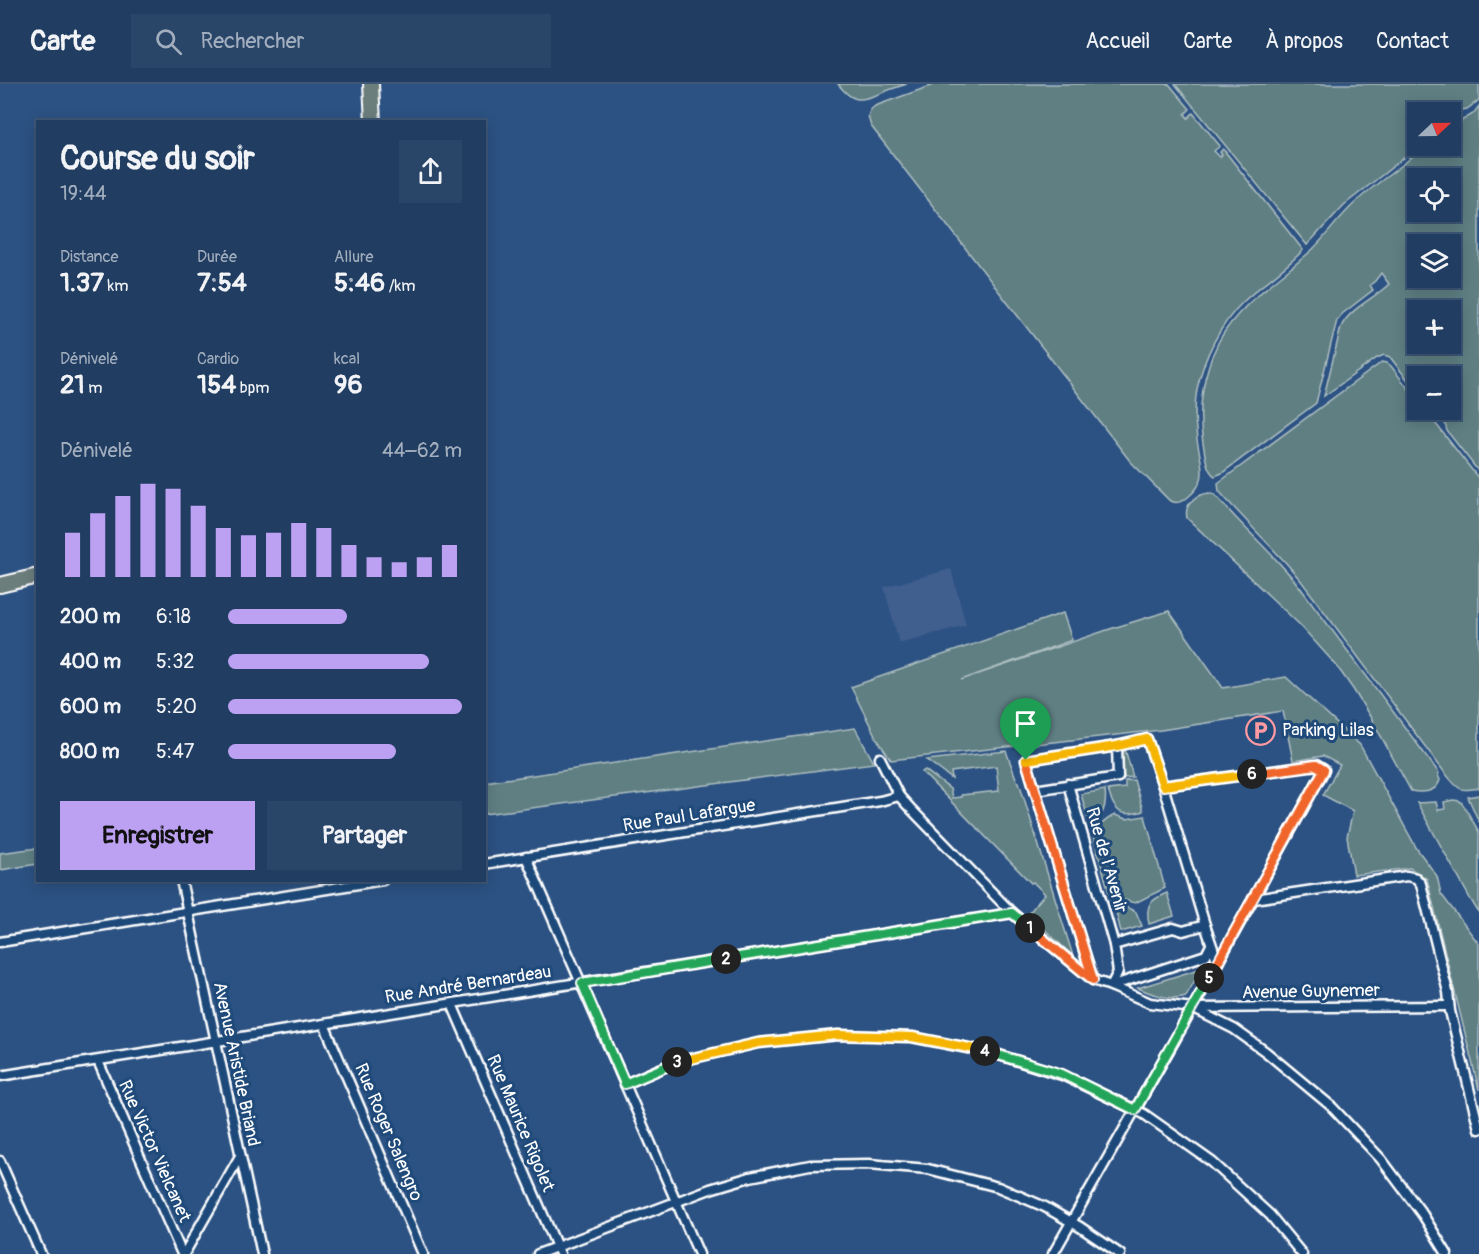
<!DOCTYPE html>
<html lang="fr">
<head>
<meta charset="utf-8">
<style>
  :root { --surface:#213e62; --page:#294568; --text:#f1f3f6; --muted:#a2aebe; --line:#3e5777; --accent:#bca0f2 }
  body { margin:0; font-family:Pangolin,sans-serif; background:var(--page); color:var(--text); height:100vh; display:flex; flex-direction:column; font-size:22px; white-space:nowrap }
  * { box-sizing:border-box; margin:0 }
  p { font-size:20px; color:var(--muted) }
  .icon { flex:none; width:33px; height:33px; fill:none; stroke:currentColor; stroke-width:2; stroke-linecap:round; stroke-linejoin:round }
  .map { position:relative; flex:1; overflow:hidden }
  .drawer { position:absolute; left:36px; top:36px; width:450px; height:762px; display:flex; flex-direction:column; background:var(--surface); border-radius:0px; box-shadow:0 3px 15px #0003,0 0 0 2px var(--line) }
  .drawer>* { flex:none }
  .needle { width:39px; rotate:68deg }
  .tools { position:absolute; left:1407px; top:18px; display:grid; gap:12px }
  .tools a { display:grid; place-items:center; width:54px; height:54px; border-radius:0px; background:var(--surface); box-shadow:0 3px 15px #0003,0 0 0 2px var(--line); font-size:30px }
  .pin { position:absolute; display:grid; place-items:center; width:51px; height:51px; color:#fff; margin:-62px -26px; border-radius:50% 50% 50% 0; rotate:-45deg; box-shadow:0 0 6px #0007 }
  .pin .icon { rotate:45deg }
  .km { position:absolute; width:30px; height:30px; margin:-15px; border-radius:50%; background:#222; color:#fff; font-size:16px; line-height:30px; text-align:center }
  .round { display:grid; place-items:center; flex:none; width:63px; height:63px; border-radius:0px; background:var(--page) }
  .head { display:flex; align-items:center; justify-content:space-between; height:102px; padding:0 24px }
  h1 { font-size:33px; font-weight:700; line-height:45px }
  .metrics { display:grid; grid-template-columns:repeat(3,1fr); gap:9px; height:102px; padding:6px 24px }
  .metrics div { display:grid; align-content:center }
  .metrics b { font-size:26px; font-weight:700 }
  .metrics small { font-size:16px; font-weight:400 }
  .metrics p { font-size:16px }
  .chart { height:168px; padding:12px 24px }
  .chart p { display:flex; justify-content:space-between }
  .chart svg { width:100%; height:108px; margin-top:6px; stroke:var(--accent); stroke-width:6 }
  .cta { display:flex; gap:12px; margin-top:auto; padding:12px 24px }
  .cta a { flex:1; height:69px; border-radius:0px; background:var(--accent); color:#111; font-size:24px; font-weight:700; line-height:69px; text-align:center }
  .cta a+a { background:var(--page); color:var(--text) }
  ul { padding:0 24px; list-style:none; font-size:20px }
  li { display:grid; grid-template-columns:96px 72px 1fr; align-items:center; height:45px }
  li i { height:15px; border-radius:8px; background:var(--accent) }
  header { display:flex; align-items:center; gap:36px; box-sizing:border-box; height:84px; padding:0 30px; background:var(--surface); border-bottom:2px solid var(--line) }
  header strong { font-size:28px }
  nav { display:flex; gap:33px; margin-inline-start:auto; font-size:21px }
  .search { width:420px; height:54px; background:var(--page); display:flex; align-items:center; gap:15px; box-sizing:border-box; padding:0 21px; border-radius:0px; color:var(--muted); font-size:22px }
  .map>svg:first-child { display:block }
</style>
</head>
<body>
<header>
<strong>Carte</strong>
<div class="search"><svg class="icon" aria-label="search" viewBox="0 0 24 24"><circle cx="10" cy="10" r="6"/><path d="M15 15l6 6"/></svg>Rechercher</div>
<nav><a>Accueil</a><a>Carte</a><a>À propos</a><a>Contact</a></nav>
</header>
<div class="map">
<svg width="1479" height="1170" viewBox="0 0 1479 1170">
  <rect width="100%" height="100%" fill="#2c5283"/>
  <filter id="ink" filterUnits="userSpaceOnUse"><feTurbulence type="fractalNoise" baseFrequency=".0167" numOctaves="2"/><feDisplacementMap in="SourceGraphic" scale="12" xChannelSelector="R" yChannelSelector="G"/><feConvolveMatrix kernelMatrix="1 2 1 2 8 2 1 2 1" color-interpolation-filters="sRGB"/></filter>
  <g filter="url(#ink)">
    <path fill="#3f5f8f" d="M 951,485 L 966,541 L 899,559 L 884,503 Z"/>
    <g fill="#5f7f83" stroke="#afbfc1" stroke-width="1.5" fill-rule="evenodd">
      <path d="M 838,0 L 907,0 C 897,3 888,6 879,10 C 859,18 852,18 838,0 Z"/>
      <path d="M 936,0 L 1169,0 L 1190,25 L 1185,30 L 1188,34 L 1193,29 L 1220,62 L 1214,67 L 1220,73 L 1222,71 L 1220,68 L 1223,65 L 1303,166 C 1286,185 1263,199 1244,217 C 1220,240 1204,273 1197,305 C 1194,321 1195,340 1197,356 C 1201,381 1210,396 1187,414 C 1181,418 1177,420 1170,417 L 1130,377 L 871,42 C 867,32 867,28 875,22 Z"/>
      <path d="M 1175,0 L 1479,0 L 1479,16 L 1467,25 L 1456,27 L 1451,32 L 1450,28 L 1418,28 L 1418,62 L 1419,62 L 1344,121 L 1307,161 Z"/>
      <path d="M 1479,22 L 1479,388 L 1447,347 L 1444,336 L 1437,326 L 1450,326 L 1450,292 L 1418,292 L 1417,308 L 1390,273 L 1384,271 L 1377,274 L 1324,312 L 1341,243 C 1350,224 1374,215 1389,200 L 1381,189 L 1375,197 L 1370,201 L 1373,206 L 1342,230 L 1337,236 L 1316,319 L 1222,389 L 1215,392 C 1206,387 1205,369 1203,359 C 1197,325 1203,288 1219,257 C 1240,218 1282,194 1313,165 C 1328,150 1340,132 1356,118 C 1371,103 1390,91 1406,78 C 1411,74 1422,63 1428,62 C 1434,59 1444,62 1450,62 L 1451,43 L 1473,30 ZM 1418,94 L 1450,94 L 1450,128 L 1418,128 ZM 1418,160 L 1450,160 L 1450,194 L 1418,194 ZM 1418,226 L 1450,226 L 1450,260 L 1418,260 Z"/>
      <path d="M 1382,278 L 1387,279 L 1391,282 L 1417,316 L 1418,326 L 1425,326 L 1479,395 L 1479,704 C 1457,708 1459,705 1445,689 L 1302,498 L 1287,480 L 1226,415 L 1219,407 L 1218,399 Z"/>
      <path d="M 1209,409 L 1215,411 L 1218,414 C 1244,445 1274,470 1299,502 L 1439,689 L 1438,691 L 1440,696 C 1436,709 1422,709 1411,707 L 1371,634 L 1353,605 L 1336,581 L 1300,541 L 1187,434 C 1184,420 1195,411 1209,409 Z"/>
      <path d="M 1169,527 L 1223,604 L 1286,593 L 1360,661 L 1417,765 L 1437,792 L 1441,810 L 1479,860 L 1479,1006 L 1427,795 L 1410,784 L 1354,791 L 1347,753 L 1353,727 L 1323,711 L 1340,681 L 1323,672 L 1293,677 L 1283,627 L 1161,646 L 891,676 L 877,655 L 851,603 L 1063,529 L 1072,556 L 961,596 L 1110,545 Z"/>
      <path d="M 855,644 L 874,679 L 485,730 L 485,698 Z"/>
      <path d="M 1125,665 L 1133,693 L 1124,694 C 1122,684 1118,674 1125,665 Z"/>
      <path d="M 1006,667 L 1017,697 L 1019,698 L 1073,872 L 1028,830 L 1045,810 L 1033,798 L 1031,799 L 922,688 L 925,686 L 950,705 L 952,714 L 961,713 L 961,711 L 999,707 L 996,682 L 951,688 L 952,695 L 927,676 Z"/>
      <path d="M 1134,696 L 1143,727 C 1121,734 1114,728 1108,706 L 1125,704 L 1125,697 Z"/>
      <path d="M 1105,706 C 1107,721 1103,734 1090,741 L 1081,710 Z"/>
      <path d="M 1479,711 L 1479,738 L 1468,713 Z"/>
      <path d="M 1453,716 L 1460,717 L 1464,722 L 1479,748 L 1479,829 L 1471,816 L 1417,719 L 1436,718 L 1438,726 L 1445,725 L 1444,718 Z"/>
      <path d="M 1115,731 L 1126,735 L 1145,732 L 1165,804 L 1135,819 L 1124,816 L 1112,819 L 1092,748 C 1100,743 1105,735 1115,731 Z"/>
      <path d="M 37,764 L 37,780 L 0,786 L 0,769 Z"/>
      <path d="M 1167,809 L 1174,832 L 1149,840 C 1145,821 1150,816 1167,809 Z"/>
      <path d="M 1124,822 L 1136,828 L 1142,842 L 1121,848 L 1115,824 Z"/>
      <path d="M 1202,884 L 1186,912 C 1172,917 1151,910 1138,904 Z"/>
    </g>
    <g fill="none" stroke-linecap="round" stroke-linejoin="round">
      <defs>
        <g id="street">
          <path d="M 880,674 L 899,712 L 910,724 L 1012,829 L 1093,896 L 1111,902 L 1150,919 L 1193,924 L 1448,922"/>
          <path d="M 1068,700 L 1114,861 L 1118,888 L 1111,902"/>
          <path d="M 1035,706 L 1118,693 L 1117,662"/>
          <path d="M 526,773 L 699,1170"/>
          <path d="M 484,780 L 880,717 L 899,712"/>
          <path d="M 181,796 L 262,1170"/>
          <path d="M 1254,815 L 1407,792 L 1416,794 L 1421,800 L 1448,908 L 1450,927 L 1479,1045"/>
          <path d="M 0,858 L 383,796"/>
          <path d="M 1114,861 L 1173,844 L 1183,847 L 1205,841"/>
          <path d="M 1093,896 L 1026,676 L 1117,662 L 1147,655 L 1163,702 L 1205,841 L 1218,879"/>
          <path d="M 1111,902 L 1206,871 L 1211,861"/>
          <path d="M 452,920 L 560,1170"/>
          <path d="M 1196,926 L 1234,945 L 1266,968 L 1331,1022 L 1381,1075 L 1423,1131 L 1447,1170"/>
          <path d="M 324,940 L 423,1170"/>
          <path d="M 98,977 L 182,1170"/>
          <path d="M 0,992 L 1012,829"/>
          <path d="M 625,1000 L 676,978 L 758,959 L 838,951 L 912,953 L 993,969 L 1062,991 L 1144,1030 L 1212,1078 L 1270,1131 L 1302,1170"/>
          <path d="M 0,1077 L 41,1170"/>
          <path d="M 184,1170 L 240,1072"/>
          <path d="M 538,1170 L 710,1105 L 750,1093 L 810,1081 L 869,1080 L 928,1085 L 998,1103 L 1045,1123 L 1080,1143 L 1120,1170"/>
          <path d="M 1053,1170 L 1193,924 L 1324,686 L 1316,681 L 1163,702"/>
        </g>
        <g id="primary">
          <path d="M 371,0 L 373,38"/>
          <path d="M 0,501 L 38,492"/>
        </g>
      </defs>
      <use href="#street" stroke="#fff" stroke-width="13"/>
      <use href="#primary" stroke="#fff" stroke-width="18"/>
      <use href="#street" stroke="#1f4a7a" stroke-width="8"/>
      <use href="#primary" stroke="#6c7e7c" stroke-width="14"/>
    </g>
  </g>
  <g fill="none" stroke-linecap="round" stroke-linejoin="round" filter="url(#ink)">
    <defs>
      <path id="split-1" d="M 1026,676 L 1093,896 L 1030,844"/>
      <path id="split-2" d="M 726,875 L 1012,829 L 1030,844"/>
      <path id="split-3" d="M 677,978 L 625,1000 L 582,899 L 726,875"/>
      <path id="split-4" d="M 677,978 L 758,959 L 838,951 L 912,953 L 985,967"/>
      <path id="split-5" d="M 985,967 L 1062,990 L 1135,1026 L 1209,894"/>
      <path id="split-6" d="M 1209,894 L 1324,686 L 1316,681 L 1252,690"/>
      <path id="split-7" d="M 1026,676 L 1117,662 L 1147,655 L 1163,702 L 1252,690"/>
    </defs>
    <use href="#split-1" stroke="#fff" stroke-width="12"/>
    <use href="#split-2" stroke="#fff" stroke-width="12"/>
    <use href="#split-3" stroke="#fff" stroke-width="12"/>
    <use href="#split-4" stroke="#fff" stroke-width="12"/>
    <use href="#split-5" stroke="#fff" stroke-width="12"/>
    <use href="#split-6" stroke="#fff" stroke-width="12"/>
    <use href="#split-7" stroke="#fff" stroke-width="12"/>
    <use href="#split-1" stroke="#f0652b" stroke-width="8"/>
    <use href="#split-2" stroke="#22a559" stroke-width="8"/>
    <use href="#split-3" stroke="#22a559" stroke-width="8"/>
    <use href="#split-4" stroke="#f5b400" stroke-width="8"/>
    <use href="#split-5" stroke="#22a559" stroke-width="8"/>
    <use href="#split-6" stroke="#f0652b" stroke-width="8"/>
    <use href="#split-7" stroke="#f5b400" stroke-width="8"/>
  </g>
  <defs>
    <symbol id="parking-ring" viewBox="-11 -11 22 22"><circle r="9.5" fill="#1f4a7a" stroke="#ff9aa2" stroke-width="1.5"/><path d="M-3.5-5.5H1a3.5 3.5 0 0 1 0 7H-1V5.5H-3.5ZM-1-3.4V-.6H.8a1.4 1.4 0 0 0 0-2.8Z" fill="#ff9aa2"/></symbol>
  </defs>
  <g fill-rule="evenodd">
    <use href="#parking-ring" x="1244" y="630" width="33" height="33"/>
  </g>
  <g text-anchor="middle" stroke-width="6" stroke-linejoin="round" paint-order="stroke">
    <g font-size="18" fill="#fff" stroke="#1f4a7a" text-anchor="start">
      <text x="1282" y="652">Parking Lilas</text>
    </g>
    <g font-size="18" fill="#fff" stroke="#1f4a7a">
      <text transform="translate(689 731) rotate(-9)" y="6">Rue Paul Lafargue</text>
      <text transform="translate(1107 776) rotate(74)" y="6">Rue de l'Avenir</text>
      <text transform="translate(468 900) rotate(-9)" y="6">Rue André Bernardeau</text>
      <text transform="translate(1311 907) rotate(-1)" y="6">Avenue Guynemer</text>
      <text transform="translate(237 980) rotate(78)" y="6">Avenue Aristide Briand</text>
      <text transform="translate(521 1039) rotate(67)" y="6">Rue Maurice Rigolet</text>
      <text transform="translate(389 1048) rotate(67)" y="6">Rue Roger Salengro</text>
      <text transform="translate(155 1067) rotate(66)" y="6">Rue Victor Vielcanet</text>
    </g>
  </g>
</svg>
<div class="tools">
<a><svg class="needle" viewBox="-14 -14 28 28"><path d="M0-13l5 13h-10z" fill="#e53935"/><path d="M0 13l5-13h-10z" fill="#a2aebe"/></svg></a>
<a><svg class="icon" aria-label="locate" viewBox="0 0 24 24"><circle cx="12" cy="12" r="6"/><path d="M12 2v4M12 18v4M2 12h4M18 12h4"/></svg></a>
<a><svg class="icon" aria-label="layers" viewBox="0 0 24 24"><path d="M12 4l9 5-9 5-9-5zM3 14l9 5 9-5"/></svg></a>
<a>+</a>
<a>−</a>
</div>
<div class="pin" style="left:1026px;top:676px;background:#1e9e55"><svg class="icon" aria-label="arrive" viewBox="0 0 24 24"><path d="M6 21V4h12l-3 4 3 4H6"/></svg></div>
<b class="km" style="left:1030px;top:844px">1</b>
<b class="km" style="left:726px;top:875px">2</b>
<b class="km" style="left:677px;top:978px">3</b>
<b class="km" style="left:985px;top:967px">4</b>
<b class="km" style="left:1209px;top:894px">5</b>
<b class="km" style="left:1252px;top:690px">6</b>
<section class="drawer">
<div class="head"><div><h1>Course du soir</h1><p>19:44</p></div><a class="round"><svg class="icon" aria-label="share" viewBox="0 0 24 24"><path d="M12 15V3M7 8l5-5 5 5M5 13v7h14v-7"/></svg></a></div>
<div class="metrics">
<div><p>Distance</p><b>1.37<small> km</small></b></div>
<div><p>Durée</p><b>7:54</b></div>
<div><p>Allure</p><b>5:46<small> /km</small></b></div>
</div>
<div class="metrics">
<div><p>Dénivelé</p><b>21<small> m</small></b></div>
<div><p>Cardio</p><b>154<small> bpm</small></b></div>
<div><p>kcal</p><b>96</b></div>
</div>
<div class="chart"><p><span>Dénivelé</span>44–62 m</p>
<svg viewBox="0 0 160 44" preserveAspectRatio="none"><path d="M5 44V26M15 44V18M25 44V11M35 44V6M45 44V8M55 44V15M65 44V24M75 44V27M85 44V26M95 44V22M105 44V24M115 44V31M125 44V36M135 44V38M145 44V36M155 44V31"/></svg>
</div>
<ul>
<li><b>200 m</b>6:18<i style="width:51%"></i></li>
<li><b>400 m</b>5:32<i style="width:86%"></i></li>
<li><b>600 m</b>5:20<i style="width:100%"></i></li>
<li><b>800 m</b>5:47<i style="width:72%"></i></li>
</ul>
<div class="cta"><a>Enregistrer</a><a>Partager</a></div>
</section>
</div>
</body>
</html>
